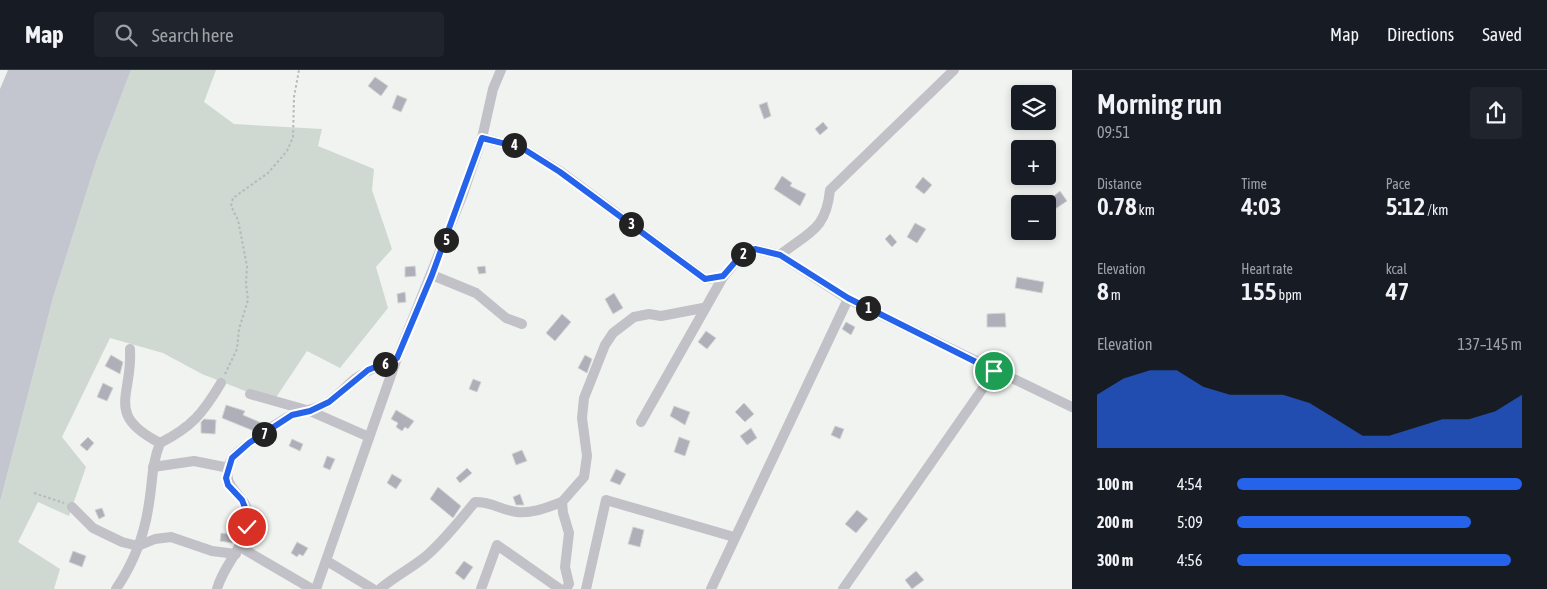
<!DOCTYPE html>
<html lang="en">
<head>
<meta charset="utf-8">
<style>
  :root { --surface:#171b24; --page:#20242c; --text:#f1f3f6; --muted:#9ea1a6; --line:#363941; --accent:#2563eb }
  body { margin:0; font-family:"Asap Condensed",sans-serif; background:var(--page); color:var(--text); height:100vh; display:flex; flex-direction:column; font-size:19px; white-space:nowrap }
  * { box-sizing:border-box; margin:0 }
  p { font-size:16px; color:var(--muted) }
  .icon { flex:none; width:28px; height:28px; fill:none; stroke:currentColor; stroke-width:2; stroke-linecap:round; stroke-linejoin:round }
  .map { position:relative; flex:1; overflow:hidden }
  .panel { display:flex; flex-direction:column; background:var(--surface); width:475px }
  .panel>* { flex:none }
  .buttons { position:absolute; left:1011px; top:15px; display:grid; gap:10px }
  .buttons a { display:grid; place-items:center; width:45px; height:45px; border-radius:5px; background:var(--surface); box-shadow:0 2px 8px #0003; font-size:25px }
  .pin { position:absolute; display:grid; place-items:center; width:42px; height:42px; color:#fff; margin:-21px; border:2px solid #fff; border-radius:50%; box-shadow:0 1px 5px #0007 }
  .km { position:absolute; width:25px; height:25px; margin:-12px; border-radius:50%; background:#222; color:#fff; font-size:14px; line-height:25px; text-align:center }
  .round { display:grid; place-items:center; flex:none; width:52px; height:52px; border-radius:5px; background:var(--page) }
  .headline { display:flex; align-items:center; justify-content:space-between; height:85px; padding:0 25px }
  h1 { font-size:28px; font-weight:600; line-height:38px }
  .metrics { display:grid; grid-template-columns:repeat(3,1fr); gap:8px; height:85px; padding:5px 25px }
  .metrics div { display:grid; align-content:center }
  .metrics b { font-size:25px; font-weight:600 }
  .metrics small { font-size:14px; font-weight:400 }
  .metrics p { font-size:14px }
  .chart { height:140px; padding:10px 25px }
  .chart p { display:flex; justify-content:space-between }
  .chart svg { width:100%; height:90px; margin-top:5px; fill:var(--accent); opacity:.7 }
  ul { padding:0 25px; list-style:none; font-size:16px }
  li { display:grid; grid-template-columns:80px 60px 1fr; align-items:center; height:38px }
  li i { height:12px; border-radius:6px; background:var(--accent) }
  header { display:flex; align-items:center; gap:30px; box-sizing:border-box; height:70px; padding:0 25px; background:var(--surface); border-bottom:1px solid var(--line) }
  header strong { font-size:24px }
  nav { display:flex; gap:28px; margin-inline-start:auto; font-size:18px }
  .search { width:350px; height:45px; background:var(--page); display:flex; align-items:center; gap:12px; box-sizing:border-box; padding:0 18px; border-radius:5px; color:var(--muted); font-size:19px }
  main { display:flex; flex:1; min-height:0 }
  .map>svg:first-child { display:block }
</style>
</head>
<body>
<header>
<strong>Map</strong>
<div class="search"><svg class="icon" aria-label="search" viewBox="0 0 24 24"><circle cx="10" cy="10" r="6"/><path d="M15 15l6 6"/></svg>Search here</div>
<nav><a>Map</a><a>Directions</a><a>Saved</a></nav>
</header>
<main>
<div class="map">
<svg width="1072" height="519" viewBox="0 0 1072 519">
  <rect width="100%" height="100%" fill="#f1f3f0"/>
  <path fill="#cfd8d1" d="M 131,0 L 216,0 L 204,32 L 234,54 L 322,59 L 318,76 L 374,99 L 372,120 L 392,179 L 376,197 L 388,238 L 340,298 L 307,281 L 273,332 L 202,304 L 163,283 L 110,268 L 62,367 L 86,397 L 69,446 L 38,432 L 18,472 L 60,499 L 54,519 L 0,519 L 0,432 L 53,228 L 97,89 Z"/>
  <path fill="#c3c5cf" d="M 8,0 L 131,0 L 97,89 L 53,228 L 0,432 L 0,19 Z"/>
  <g fill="#aeafb8" stroke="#d3d5d2">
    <path d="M 375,7 L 388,16 L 381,26 L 368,16 Z"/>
    <path d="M 397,25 L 407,29 L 401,42 L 392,38 Z"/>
    <path d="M 767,32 L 771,46 L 764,49 L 759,35 Z"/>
    <path d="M 823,52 L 828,58 L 820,65 L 815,59 Z"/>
    <path d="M 782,106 L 792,113 L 790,116 L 806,124 L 800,136 L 774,119 Z"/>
    <path d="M 923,107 L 932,115 L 924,124 L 915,117 Z"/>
    <path d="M 1060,121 L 1067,131 L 1055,139 L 1049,130 Z"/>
    <path d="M 915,153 L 926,159 L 917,173 L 907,167 Z"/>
    <path d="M 890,164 L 897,172 L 892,177 L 885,169 Z"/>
    <path d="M 415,196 L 416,206 L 405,207 L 405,197 Z"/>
    <path d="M 485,196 L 486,203 L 479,204 L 477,197 Z"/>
    <path d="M 1017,207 L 1044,212 L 1042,223 L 1015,218 Z"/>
    <path d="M 405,222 L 406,232 L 398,233 L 397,224 Z"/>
    <path d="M 614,223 L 623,238 L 613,244 L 605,229 Z"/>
    <path d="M 1005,243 L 1006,257 L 987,257 L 987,244 Z"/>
    <path d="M 562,244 L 571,252 L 555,271 L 546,263 Z"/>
    <path d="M 846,252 L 855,257 L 851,265 L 842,259 Z"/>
    <path d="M 706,261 L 716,268 L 707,279 L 698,272 Z"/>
    <path d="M 111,285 L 123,292 L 120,304 L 105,296 Z"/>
    <path d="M 585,285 L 592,289 L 587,303 L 578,298 Z"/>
    <path d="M 473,309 L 481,312 L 477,322 L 469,319 Z"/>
    <path d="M 103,313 L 113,318 L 107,331 L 97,327 Z"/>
    <path d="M 744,333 L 754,344 L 745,352 L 735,342 Z"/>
    <path d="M 226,335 L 245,341 L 243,345 L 264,354 L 254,361 L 222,348 Z"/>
    <path d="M 674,336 L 690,342 L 685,355 L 670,346 Z"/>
    <path d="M 396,340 L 414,351 L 408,359 L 405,357 L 402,361 L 396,357 L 398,353 L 391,349 Z"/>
    <path d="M 204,349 L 216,350 L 215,364 L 201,363 L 201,352 Z"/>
    <path d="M 835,356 L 844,359 L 840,369 L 831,365 Z"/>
    <path d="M 751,358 L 757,368 L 747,375 L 740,366 Z"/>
    <path d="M 88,367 L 94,373 L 87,381 L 80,375 Z"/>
    <path d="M 679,367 L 690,371 L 685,386 L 674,382 Z"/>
    <path d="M 292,369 L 303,374 L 300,381 L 289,376 Z"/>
    <path d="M 522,380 L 527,391 L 516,395 L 512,384 Z"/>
    <path d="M 327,386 L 335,389 L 330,400 L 323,397 Z"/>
    <path d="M 467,398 L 472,403 L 460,413 L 456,408 Z"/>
    <path d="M 616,399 L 626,404 L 620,415 L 610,411 Z"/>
    <path d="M 392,404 L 402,410 L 396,419 L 387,413 Z"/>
    <path d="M 438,417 L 461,436 L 453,448 L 430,429 Z"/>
    <path d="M 520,424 L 524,435 L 516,435 L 513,427 Z"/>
    <path d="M 102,438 L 105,446 L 99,449 L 95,440 Z"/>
    <path d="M 857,440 L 868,449 L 856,463 L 845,454 Z"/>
    <path d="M 633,457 L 644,460 L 640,477 L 628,474 Z"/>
    <path d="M 221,463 L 234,465 L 232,473 L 220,471 Z"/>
    <path d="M 297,472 L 308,478 L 303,486 L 299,484 L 297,487 L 291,483 Z"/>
    <path d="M 73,481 L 86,486 L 82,497 L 69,492 Z"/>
    <path d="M 464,491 L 473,497 L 464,510 L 455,503 Z"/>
    <path d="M 916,501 L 924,510 L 912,519 L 905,510 Z"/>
  </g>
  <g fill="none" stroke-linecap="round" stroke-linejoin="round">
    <g stroke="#b8b8bc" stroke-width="2" stroke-dasharray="2.5 2.5" stroke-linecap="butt">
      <path d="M 225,304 L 237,279 L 239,259 L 248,230 L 246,214 L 247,196 L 238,150 L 231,136 L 233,128 L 268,103 L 287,81 L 293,67 L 294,27 L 299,0"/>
      <path d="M 34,423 L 64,433"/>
    </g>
    <g stroke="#c1c1c7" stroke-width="10">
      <path d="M 482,68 L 522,78 L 561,102 L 705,209 L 723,207 L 742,184 L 755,179 L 780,185 L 848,229 L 1072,337"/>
      <path d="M 780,185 C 809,162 826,160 830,120 L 954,0"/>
      <path d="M 432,205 L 476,223 L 506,248 L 522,254"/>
      <path d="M 130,279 C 133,326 104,344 160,373"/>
      <path d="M 250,324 L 310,341 L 369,367"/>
      <path d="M 641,352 L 723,207"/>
      <path d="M 153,397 L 194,391 L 229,398"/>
      <path d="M 72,437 L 93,458 L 122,472 L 138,476 L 155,469 L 171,467 L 212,481 L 236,484"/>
      <path d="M 240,477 L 312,519"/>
      <path d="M 327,491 L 373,519"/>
      <path d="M 116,519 C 133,494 145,463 149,433 C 153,410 151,397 160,373 C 192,357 203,343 221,313"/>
      <path d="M 217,519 C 224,493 247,476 248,447 C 248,422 217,420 231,390 C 235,381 281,350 292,345 C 303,340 315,340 327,333 C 338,326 346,316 356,308 C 369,299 383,294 397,288"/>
      <path d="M 316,519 L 397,288 L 463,124 L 482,68 L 493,19 L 501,0"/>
      <path d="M 380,519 C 394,507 410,499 425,487 C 444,471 459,451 475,432 C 494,432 500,440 517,442 C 532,444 548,437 562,432"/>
      <path d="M 481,519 L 497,475 L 560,519"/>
      <path d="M 566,519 L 569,514 L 565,497 L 569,463 L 563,443 L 562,432 L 584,407 L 587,386 L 582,348 L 584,328 L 605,275 L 613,263 L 634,247 L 649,244 L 661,246 L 703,238"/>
      <path d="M 586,519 L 606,430 L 734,467"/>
      <path d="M 711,519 L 848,229"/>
      <path d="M 843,519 L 995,301"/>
    </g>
  </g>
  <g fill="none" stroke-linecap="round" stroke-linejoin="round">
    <defs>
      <path id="route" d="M 247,457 L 248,445 L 242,430 L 228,415 L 226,408 L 232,388 L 249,373 L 292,345 L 310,341 L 329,332 L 368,300 L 397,288 L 432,205 L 482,68 L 522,78 L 560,102 L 705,209 L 723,206 L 742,184 L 755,179 L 780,185 L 848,228 L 994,301"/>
    </defs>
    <use href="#route" stroke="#fff" stroke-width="10"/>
    <use href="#route" stroke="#2563eb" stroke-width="6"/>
  </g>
</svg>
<div class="buttons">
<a><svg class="icon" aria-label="layers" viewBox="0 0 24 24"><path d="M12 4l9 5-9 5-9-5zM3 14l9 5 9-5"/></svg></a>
<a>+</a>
<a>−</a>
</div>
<div class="pin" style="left:994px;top:301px;background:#1e9e55"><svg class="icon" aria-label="arrive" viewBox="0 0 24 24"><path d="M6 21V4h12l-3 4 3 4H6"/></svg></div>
<div class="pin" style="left:247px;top:457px;background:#d93025"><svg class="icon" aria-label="check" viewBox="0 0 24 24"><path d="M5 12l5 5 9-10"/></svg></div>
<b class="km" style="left:868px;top:238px">1</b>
<b class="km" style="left:743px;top:184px">2</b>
<b class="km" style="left:631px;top:154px">3</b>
<b class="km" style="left:514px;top:75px">4</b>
<b class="km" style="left:446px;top:170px">5</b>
<b class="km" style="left:385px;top:294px">6</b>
<b class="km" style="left:264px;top:364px">7</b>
</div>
<section class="panel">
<div class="headline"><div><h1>Morning run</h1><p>09:51</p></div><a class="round"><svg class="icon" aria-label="share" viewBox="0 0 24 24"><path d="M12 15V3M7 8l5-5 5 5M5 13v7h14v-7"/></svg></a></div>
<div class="metrics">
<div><p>Distance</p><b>0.78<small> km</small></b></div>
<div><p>Time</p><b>4:03</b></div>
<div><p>Pace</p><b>5:12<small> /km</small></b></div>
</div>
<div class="metrics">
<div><p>Elevation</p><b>8<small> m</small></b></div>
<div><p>Heart rate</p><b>155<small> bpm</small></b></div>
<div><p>kcal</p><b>47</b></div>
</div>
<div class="chart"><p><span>Elevation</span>137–145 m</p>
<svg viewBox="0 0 160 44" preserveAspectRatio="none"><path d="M0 44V18L10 10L20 6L30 6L40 14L50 18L60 18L70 18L80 22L90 30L100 38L110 38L120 34L130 30L140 30L150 26L160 18V44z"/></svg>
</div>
<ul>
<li><b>100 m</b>4:54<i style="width:100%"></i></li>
<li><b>200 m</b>5:09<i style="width:82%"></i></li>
<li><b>300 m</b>4:56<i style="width:96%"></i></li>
</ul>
</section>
</main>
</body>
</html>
